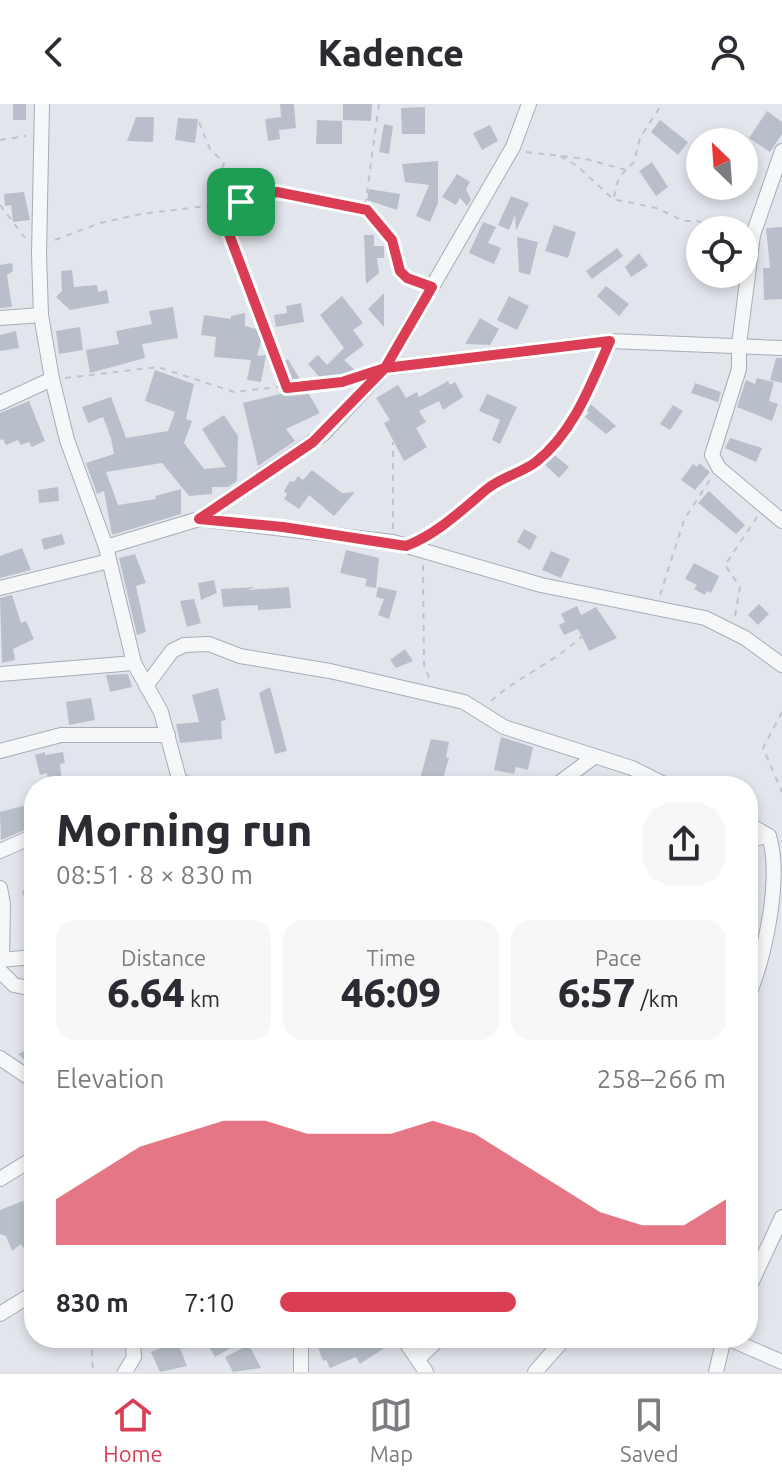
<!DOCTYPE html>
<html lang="en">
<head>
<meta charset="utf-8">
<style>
  :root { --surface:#fff; --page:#f7f7f7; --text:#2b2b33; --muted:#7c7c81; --line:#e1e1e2; --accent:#db3d54 }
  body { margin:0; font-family:Ubuntu,sans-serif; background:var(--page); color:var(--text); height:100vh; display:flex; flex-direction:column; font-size:30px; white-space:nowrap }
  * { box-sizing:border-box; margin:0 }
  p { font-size:26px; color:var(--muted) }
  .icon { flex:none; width:44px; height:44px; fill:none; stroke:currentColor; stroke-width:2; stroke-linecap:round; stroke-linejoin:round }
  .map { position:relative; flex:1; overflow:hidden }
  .panel { position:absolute; left:24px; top:672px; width:734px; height:572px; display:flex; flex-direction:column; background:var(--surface); border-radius:32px; box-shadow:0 4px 12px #0003 }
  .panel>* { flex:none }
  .needle { width:52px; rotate:335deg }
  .controls { position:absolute; left:686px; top:24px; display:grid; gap:16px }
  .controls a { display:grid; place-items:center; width:72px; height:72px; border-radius:50%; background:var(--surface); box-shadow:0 4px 12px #0003; font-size:40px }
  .pin { position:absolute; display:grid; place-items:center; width:68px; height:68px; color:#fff; margin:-34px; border-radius:16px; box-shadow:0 4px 12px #0006 }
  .round { display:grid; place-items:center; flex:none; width:84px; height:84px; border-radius:32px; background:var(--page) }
  .summary { display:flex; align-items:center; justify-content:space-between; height:136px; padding:0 32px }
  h1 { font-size:44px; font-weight:800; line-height:60px }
  .metrics { display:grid; grid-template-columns:repeat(3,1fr); gap:12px; height:136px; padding:8px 32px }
  .metrics div { display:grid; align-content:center; border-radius:20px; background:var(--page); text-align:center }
  .metrics b { font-size:40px; font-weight:800 }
  .metrics small { font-size:22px; font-weight:400 }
  .metrics p { font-size:22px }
  .chart { height:224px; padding:16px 32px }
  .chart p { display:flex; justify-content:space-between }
  .chart svg { width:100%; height:144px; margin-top:8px; fill:var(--accent); opacity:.7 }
  ul { padding:0 32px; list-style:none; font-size:26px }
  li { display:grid; grid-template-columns:128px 96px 1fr; align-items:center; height:60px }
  li i { height:20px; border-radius:10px; background:var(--accent) }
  header { display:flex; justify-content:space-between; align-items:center; height:104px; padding:0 32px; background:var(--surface); font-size:36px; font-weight:800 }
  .tabs { display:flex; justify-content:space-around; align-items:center; height:112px; border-top:2px solid var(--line); background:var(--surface); font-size:22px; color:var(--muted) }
  .tabs a { display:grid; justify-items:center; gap:4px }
  .tabs .current { color:var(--accent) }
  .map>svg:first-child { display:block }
</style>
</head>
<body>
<header><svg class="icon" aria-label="back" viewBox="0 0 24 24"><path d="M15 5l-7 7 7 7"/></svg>Kadence<svg class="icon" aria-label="person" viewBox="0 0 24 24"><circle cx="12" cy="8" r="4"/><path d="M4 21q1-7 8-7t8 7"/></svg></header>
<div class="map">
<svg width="782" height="1268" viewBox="0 0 782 1268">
  <rect width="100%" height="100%" fill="#e2e6ec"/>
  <g fill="#b9bfca">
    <rect x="13" y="0" width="13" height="16"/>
    <path d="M 280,0 L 294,0 L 296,24 L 279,26 L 280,35 L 268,37 L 265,15 L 281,13 Z"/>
    <path d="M 343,0 L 372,0 L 371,17 L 343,16 Z"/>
    <path d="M 425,3 L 425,30 L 402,30 L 401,4 Z"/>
    <path d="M 767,7 L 782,18 L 782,30 L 770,48 L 749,34 Z"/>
    <path d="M 136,13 L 154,13 L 153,38 L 127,37 Z"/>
    <path d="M 178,14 L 198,15 L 195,39 L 175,36 Z"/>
    <path d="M 317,16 L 342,17 L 342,40 L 316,40 Z"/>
    <path d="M 660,16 L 688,38 L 678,51 L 651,28 Z"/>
    <path d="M 384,20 L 393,22 L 389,50 L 379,48 Z"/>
    <path d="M 490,21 L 498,37 L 482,46 L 473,29 Z"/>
    <path d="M 438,57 L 438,99 L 430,118 L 416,112 L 429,81 L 405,78 L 402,60 Z"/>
    <path d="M 652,58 L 668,83 L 656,92 L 639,67 Z"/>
    <path d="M 457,70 L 470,78 L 466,85 L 471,96 L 467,102 L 460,94 L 456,101 L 442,93 Z"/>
    <path d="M 369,85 L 400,90 L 397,106 L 367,96 Z"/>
    <path d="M 24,88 L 30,116 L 13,118 L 11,101 L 5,102 L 4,90 Z"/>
    <path d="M 511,92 L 529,99 L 516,127 L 515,111 L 509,126 L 498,121 Z"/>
    <path d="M 483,118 L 496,123 L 488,139 L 501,144 L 494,160 L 469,149 Z"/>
    <path d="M 554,121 L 576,128 L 568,154 L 545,147 Z"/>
    <path d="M 782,123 L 782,195 L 764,196 L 763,164 L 770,164 L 766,124 Z"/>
    <path d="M 364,131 L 374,131 L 374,142 L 384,142 L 384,154 L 377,154 L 379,169 L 366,180 Z"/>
    <path d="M 517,133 L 538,138 L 530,171 L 519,168 Z"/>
    <path d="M 617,144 L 623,152 L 592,175 L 586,167 Z"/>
    <path d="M 639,149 L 648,162 L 631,173 L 625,163 Z"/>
    <path d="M 12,159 L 13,167 L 7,171 L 12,203 L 0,204 L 0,161 Z"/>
    <path d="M 72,166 L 74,183 L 97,181 L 98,188 L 107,186 L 109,199 L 70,206 L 56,193 L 62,187 L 61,167 Z"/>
    <path d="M 606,182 L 629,200 L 619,212 L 597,192 Z"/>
    <path d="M 384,189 L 384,223 L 368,205 Z"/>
    <path d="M 342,192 L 363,219 L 353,226 L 364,241 L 344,256 L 358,269 L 324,278 L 308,260 L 318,251 L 327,261 L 344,244 L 320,211 Z"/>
    <path d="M 509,192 L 529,202 L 517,226 L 497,216 Z"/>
    <path d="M 301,199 L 304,218 L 276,223 L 274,211 L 287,209 L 286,202 Z"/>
    <path d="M 173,203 L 178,234 L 142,240 L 145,254 L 90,269 L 86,246 L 119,240 L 116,227 L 152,220 L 149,207 Z"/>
    <path d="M 245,209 L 245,222 L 264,227 L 257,252 L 266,251 L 261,278 L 247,276 L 251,256 L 214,253 L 216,233 L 201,231 L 204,211 L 231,215 L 231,212 Z"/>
    <path d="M 480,214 L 499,225 L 490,241 L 465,240 Z"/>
    <path d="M 80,223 L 83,246 L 59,250 L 56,227 Z"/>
    <path d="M 16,227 L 19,244 L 0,247 L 0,231 Z"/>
    <path d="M 776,254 L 782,254 L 782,279 L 770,276 Z"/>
    <path d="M 288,255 L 320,309 L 286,325 L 295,337 L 258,362 L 243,299 L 300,285 L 293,284 L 282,258 Z"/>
    <path d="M 155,266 L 194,280 L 186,315 L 192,317 L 184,339 L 204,365 L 226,363 L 202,325 L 224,311 L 238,332 L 237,377 L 228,383 L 212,383 L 212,390 L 189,392 L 162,359 L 106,368 L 118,401 L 156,395 L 155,392 L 181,385 L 181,410 L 112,431 L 104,387 L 97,390 L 86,359 L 114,350 L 111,334 L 103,313 L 88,319 L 82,303 L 111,293 L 126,334 L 168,327 L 175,308 L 145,297 Z"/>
    <path d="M 757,274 L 774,278 L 769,297 L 778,300 L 772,317 L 737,303 L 746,276 L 755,280 Z"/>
    <path d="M 448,277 L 450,281 L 455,278 L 463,293 L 443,306 L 439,297 L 419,307 L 426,318 L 416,324 L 427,343 L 404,357 L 384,319 L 390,316 L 376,294 L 398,281 L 406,294 L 417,288 L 419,293 Z"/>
    <path d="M 695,279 L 721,288 L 718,298 L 691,289 Z"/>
    <path d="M 487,290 L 517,303 L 500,340 L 492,336 L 500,316 L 479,307 Z"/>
    <path d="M 584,295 L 594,303 L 616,322 L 606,330 L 585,313 L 589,309 L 580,299 Z"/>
    <path d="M 29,297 L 45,337 L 32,343 L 29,338 L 21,341 L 18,336 L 6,341 L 3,335 L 0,336 L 0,309 Z"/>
    <path d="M 673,301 L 683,307 L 670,326 L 660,320 Z"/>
    <path d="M 730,334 L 762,344 L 756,358 L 725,344 Z"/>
    <path d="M 551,348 L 569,363 L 559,374 L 542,358 Z"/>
    <path d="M 699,359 L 710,368 L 695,386 L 681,376 L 693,360 L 697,363 Z"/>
    <path d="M 312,366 L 342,389 L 355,388 L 334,412 L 309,391 L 299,405 L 284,395 L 287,390 L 284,387 L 290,377 L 294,378 L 298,372 L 303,376 Z"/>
    <path d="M 58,383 L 59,397 L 39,399 L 38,386 Z"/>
    <path d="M 709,387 L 745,421 L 736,430 L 698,399 Z"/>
    <path d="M 524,425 L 537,432 L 530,446 L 517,438 Z"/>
    <path d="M 62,430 L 65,440 L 44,446 L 41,435 Z"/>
    <path d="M 22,444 L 31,466 L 0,474 L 0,452 Z"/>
    <path d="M 346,446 L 379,454 L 376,484 L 365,482 L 367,475 L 340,469 Z"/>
    <path d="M 551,447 L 570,455 L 561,474 L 542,466 Z"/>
    <path d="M 135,450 L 146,479 L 136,482 L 146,528 L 137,531 L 119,454 Z"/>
    <path d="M 694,459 L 719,472 L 711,489 L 707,487 L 705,491 L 694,485 L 697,481 L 685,475 Z"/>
    <path d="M 214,476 L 217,489 L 201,496 L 198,479 Z"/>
    <path d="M 255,483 L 248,486 L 289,483 L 291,504 L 258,506 L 258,501 L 223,503 L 221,485 Z"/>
    <path d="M 378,483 L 397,487 L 389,515 L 378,511 L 384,495 L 376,493 Z"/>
    <path d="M 12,491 L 21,519 L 26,517 L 34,535 L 13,545 L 15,556 L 2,559 L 0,494 Z"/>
    <path d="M 194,495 L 201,519 L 187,523 L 180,497 Z"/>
    <path d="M 759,500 L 769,510 L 758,521 L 748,511 Z"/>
    <path d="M 577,502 L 581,511 L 596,503 L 617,534 L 589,547 L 578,525 L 564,531 L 559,521 L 565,518 L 561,510 Z"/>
    <path d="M 405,545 L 413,557 L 396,564 L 390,556 Z"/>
    <path d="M 128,570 L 132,583 L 110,588 L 106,571 Z"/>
    <path d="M 270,583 L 287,647 L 275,650 L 259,589 Z"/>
    <path d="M 218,584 L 226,616 L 221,617 L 222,635 L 180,639 L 176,620 L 199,618 L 192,591 Z"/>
    <path d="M 91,594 L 95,616 L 69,621 L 66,598 Z"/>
    <path d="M 501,633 L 533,643 L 528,666 L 516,663 L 514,670 L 494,666 Z"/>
    <path d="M 431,635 L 449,638 L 446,653 L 449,654 L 441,681 L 422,675 L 421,671 Z"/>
    <path d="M 45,648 L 45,651 L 63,648 L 65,659 L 60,660 L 62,680 L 49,682 L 47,669 L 40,671 L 35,651 Z"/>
    <path d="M 34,699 L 34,722 L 1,736 L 0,708 Z"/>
    <path d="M 34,783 L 34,816 L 33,817 L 22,787 Z"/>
    <path d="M 34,942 L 34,965 L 18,950 Z"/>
    <path d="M 23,1097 L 29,1114 L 24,1120 L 34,1147 L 34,1160 L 21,1140 L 12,1147 L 6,1132 L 0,1130 L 0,1106 Z"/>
    <path d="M 204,1234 L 226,1234 L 231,1244 L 215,1253 Z"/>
    <path d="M 315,1234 L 376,1234 L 383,1245 L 360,1260 L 356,1253 L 330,1264 L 326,1256 L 323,1257 Z"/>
    <path d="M 177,1237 L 187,1262 L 160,1268 L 151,1248 Z"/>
    <path d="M 249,1241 L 261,1264 L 233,1268 L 225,1253 Z"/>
  </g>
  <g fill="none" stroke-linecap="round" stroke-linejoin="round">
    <defs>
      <g id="street">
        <path d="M 42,0 L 39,150 L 41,211 L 52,275 L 67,336 L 106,443 L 134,559 L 161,608 L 181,682"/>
        <path d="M 782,47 L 753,131 L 739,241 L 739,265 L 712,351 L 719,364 L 782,417"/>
        <path d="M 0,214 L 41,211"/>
        <path d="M 385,264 L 610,237 L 782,244"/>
        <path d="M 0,299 L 52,275"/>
        <path d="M 199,415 L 393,438 L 541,481 L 705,514 L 745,534 L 782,561"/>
        <path d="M 106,443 L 199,415 L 322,331 L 385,264 L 513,43 L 529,0"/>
        <path d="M 0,484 L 109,457"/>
        <path d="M 0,570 L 134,559"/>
        <path d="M 146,582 L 172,547 L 184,541 L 209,540 L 240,552 L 330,567 L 464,598 L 504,623 L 632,664 L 668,682"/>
        <path d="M 0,647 L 61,631 L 168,631"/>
        <path d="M 180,678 L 200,682"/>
        <path d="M 555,682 L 594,653"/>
        <path d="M 748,720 L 769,732 C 782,774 765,852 748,893"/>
        <path d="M 748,736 L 769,732"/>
        <path d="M 0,747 L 34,732"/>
        <path d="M 0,784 L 3,800 L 2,856"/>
        <path d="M 0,856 L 34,853"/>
        <path d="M 0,867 L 14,881 L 34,885"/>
        <path d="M 0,954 L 34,977"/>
        <path d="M 0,1075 L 34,1054"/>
        <path d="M 748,1186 L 782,1113"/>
        <path d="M 0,1210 L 34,1189"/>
        <path d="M 301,1234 L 301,1268"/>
        <path d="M 403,1234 L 426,1268"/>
        <path d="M 727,1234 L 782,1258"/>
        <path d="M 419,1254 L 440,1234"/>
        <path d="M 125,1268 L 134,1253 L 132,1234"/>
        <path d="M 535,1268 L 565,1234"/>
        <path d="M 716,1268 L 724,1234"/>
      </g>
    </defs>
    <use href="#street" stroke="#a6adb7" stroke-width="16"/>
    <g stroke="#c0c4ca" stroke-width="2" stroke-dasharray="6 6" stroke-linecap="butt">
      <path d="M 379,0 L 365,103 L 392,136 L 400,167 L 419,178"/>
      <path d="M 199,18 L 210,45 L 224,59 L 218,79 L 218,101 L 287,283"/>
      <path d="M 0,36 L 26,32"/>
      <path d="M 526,48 L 586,55 L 626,66"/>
      <path d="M 560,52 L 576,61 L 613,95 L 656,104 L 684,117 L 698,117 L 714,126"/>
      <path d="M 614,93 L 619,73 L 634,58 L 640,34 L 662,0"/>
      <path d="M 0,101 L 25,134"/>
      <path d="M 55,136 L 100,119 L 141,110 L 241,98 L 277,88 L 367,106"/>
      <path d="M 65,274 L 158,263 L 234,288 L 357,274"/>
      <path d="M 393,425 L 393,338"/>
      <path d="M 425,432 L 496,378 L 534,359 L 560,335 L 603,252"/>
      <path d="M 423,461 L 424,561 L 429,574"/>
      <path d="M 660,491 L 684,416 L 711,374"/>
      <path d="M 735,512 L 740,483 L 725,461 L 757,413"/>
      <path d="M 491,597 C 521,570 559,557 587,527"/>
      <path d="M 782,608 L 763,644 L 782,688"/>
      <path d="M 91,1234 L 93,1268"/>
    </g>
    <use href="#street" stroke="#f5f7f9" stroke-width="14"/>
  </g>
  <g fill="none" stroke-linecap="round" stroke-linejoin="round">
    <defs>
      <path id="route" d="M 241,98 L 218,101 L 287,284 L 342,278 L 385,264 L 313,338 L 199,415 L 283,423 L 406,442 C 436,431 463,405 487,385 C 502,373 521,369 536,358 C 574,328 591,280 610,237 L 385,264 L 432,183 L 407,174 L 400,167 L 392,136 L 367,106 L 277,88 L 241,98"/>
    </defs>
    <use href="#route" stroke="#fff" stroke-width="16"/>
    <use href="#route" stroke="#db3d54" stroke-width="10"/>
  </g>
</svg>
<div class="controls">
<a><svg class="needle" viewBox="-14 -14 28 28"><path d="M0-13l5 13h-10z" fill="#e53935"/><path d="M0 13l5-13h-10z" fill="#7c7c81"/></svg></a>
<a><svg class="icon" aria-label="locate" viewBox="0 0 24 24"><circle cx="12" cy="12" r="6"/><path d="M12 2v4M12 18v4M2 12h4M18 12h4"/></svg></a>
</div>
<div class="pin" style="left:241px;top:98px;background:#1e9e55"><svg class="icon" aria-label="arrive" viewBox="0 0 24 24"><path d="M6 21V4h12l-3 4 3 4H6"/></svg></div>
<section class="panel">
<div class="summary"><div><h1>Morning run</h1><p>08:51 · 8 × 830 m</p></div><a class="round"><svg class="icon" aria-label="share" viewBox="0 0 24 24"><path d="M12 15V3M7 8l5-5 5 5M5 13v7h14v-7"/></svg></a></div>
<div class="metrics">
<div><p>Distance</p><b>6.64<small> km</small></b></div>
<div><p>Time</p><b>46:09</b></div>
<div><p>Pace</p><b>6:57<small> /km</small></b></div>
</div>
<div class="chart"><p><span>Elevation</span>258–266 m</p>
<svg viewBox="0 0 160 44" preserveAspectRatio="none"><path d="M0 44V30L10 22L20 14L30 10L40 6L50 6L60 10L70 10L80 10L90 6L100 10L110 18L120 26L130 34L140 38L150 38L160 30V44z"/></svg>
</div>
<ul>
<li><b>830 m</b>7:10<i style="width:53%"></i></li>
</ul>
</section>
</div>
<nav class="tabs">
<a class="current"><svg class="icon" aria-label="home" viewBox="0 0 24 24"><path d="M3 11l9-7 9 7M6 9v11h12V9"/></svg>Home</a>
<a><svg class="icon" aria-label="map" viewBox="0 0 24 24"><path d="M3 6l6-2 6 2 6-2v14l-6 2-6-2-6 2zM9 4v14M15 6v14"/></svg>Map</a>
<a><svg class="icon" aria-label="saved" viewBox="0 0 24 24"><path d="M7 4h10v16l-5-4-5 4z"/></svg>Saved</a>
</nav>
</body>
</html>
